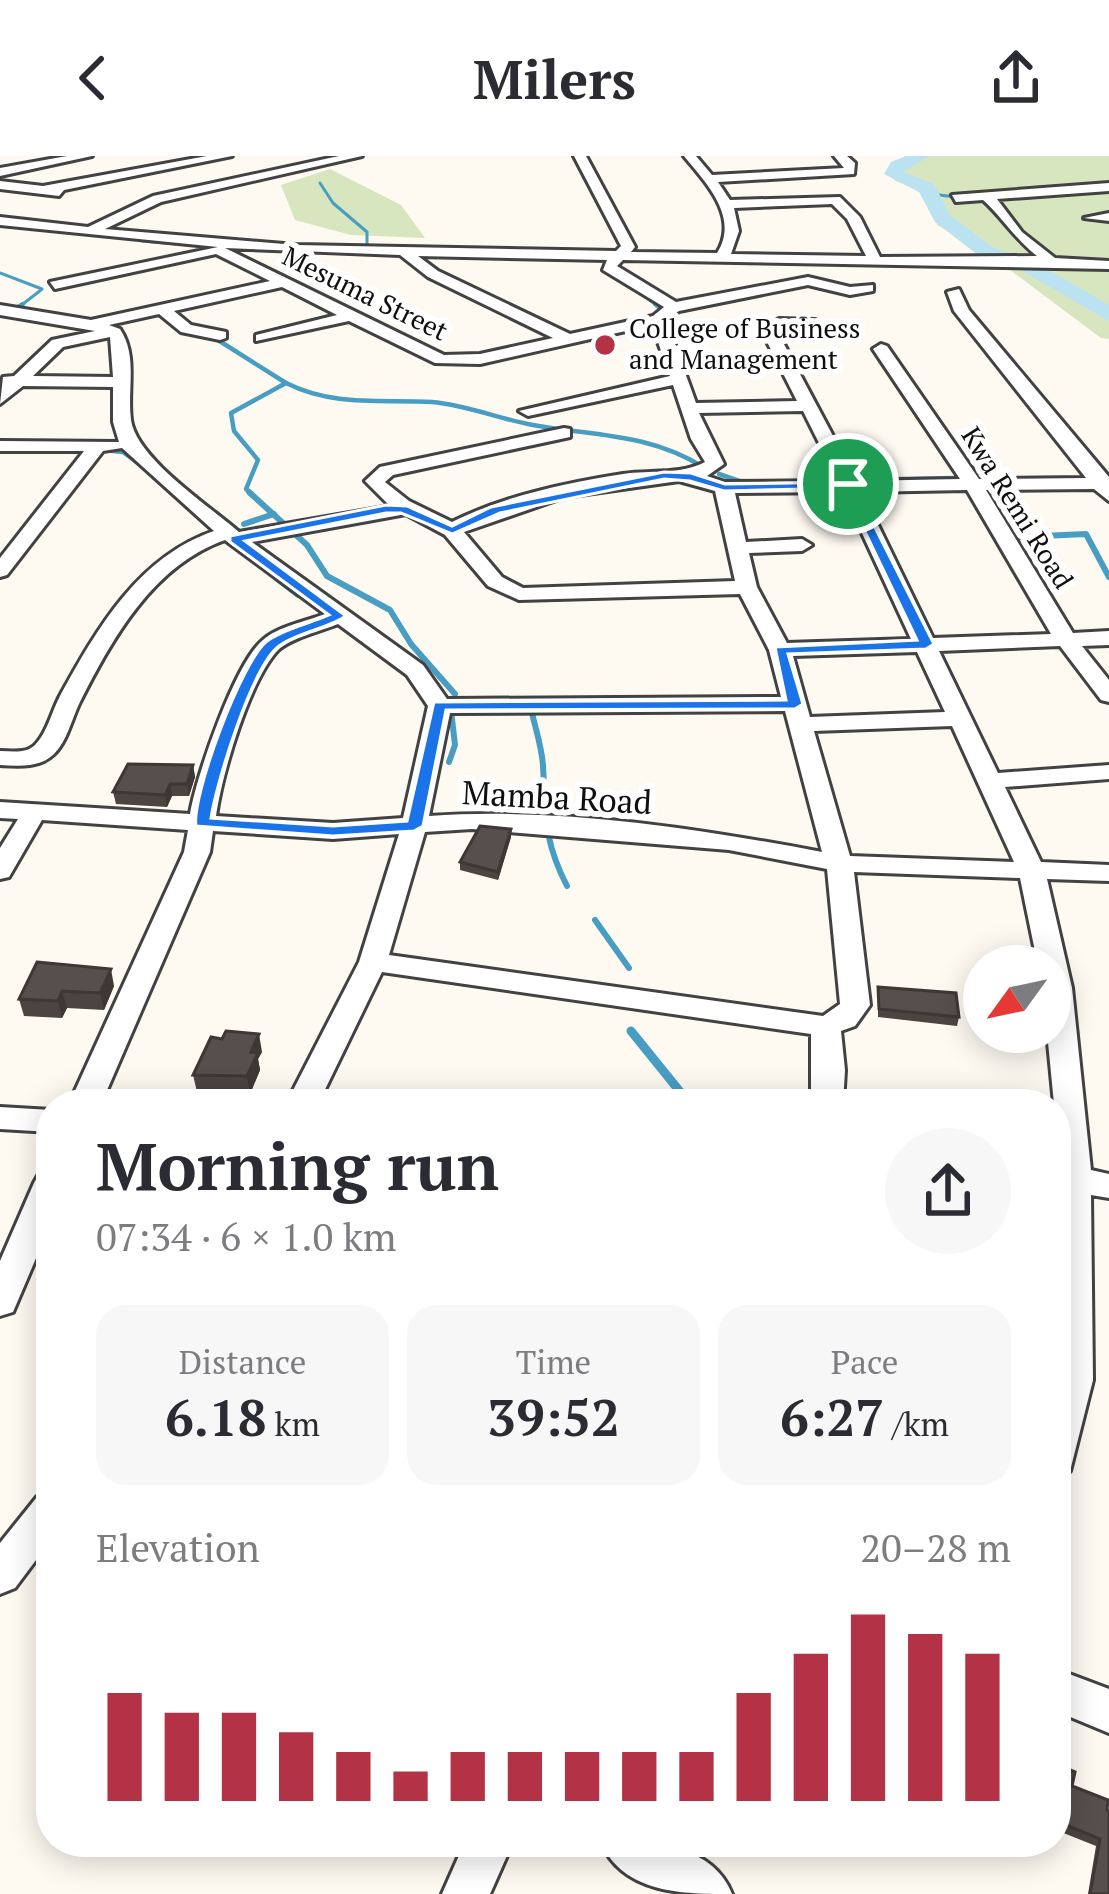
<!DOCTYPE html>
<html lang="en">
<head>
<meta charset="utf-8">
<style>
  :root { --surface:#fff; --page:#f7f7f7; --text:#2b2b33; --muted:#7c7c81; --accent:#b43245 }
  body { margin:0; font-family:"PT Serif",serif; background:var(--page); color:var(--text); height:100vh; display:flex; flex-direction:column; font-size:45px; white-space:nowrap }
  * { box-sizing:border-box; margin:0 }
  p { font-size:39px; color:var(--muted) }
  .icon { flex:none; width:66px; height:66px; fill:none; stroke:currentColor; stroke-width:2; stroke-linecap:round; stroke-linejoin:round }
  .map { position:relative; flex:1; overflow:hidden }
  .side { position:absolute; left:36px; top:933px; width:1035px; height:768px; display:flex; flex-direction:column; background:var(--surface); border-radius:48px; box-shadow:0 6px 30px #0003 }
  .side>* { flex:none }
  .needle { width:78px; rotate:237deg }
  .buttons { position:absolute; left:963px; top:789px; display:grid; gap:24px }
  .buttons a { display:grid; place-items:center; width:108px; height:108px; border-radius:50%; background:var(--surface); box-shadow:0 6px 30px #0003; font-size:60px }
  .pin { position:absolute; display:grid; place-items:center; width:102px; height:102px; color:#fff; margin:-51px; border:6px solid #fff; border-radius:50%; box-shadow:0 3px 12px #0007 }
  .round { display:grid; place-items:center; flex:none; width:126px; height:126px; border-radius:63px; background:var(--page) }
  .overview { display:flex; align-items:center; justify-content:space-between; height:204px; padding:0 60px }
  h1 { font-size:66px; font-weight:800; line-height:90px }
  .metrics { display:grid; grid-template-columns:repeat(3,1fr); gap:18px; height:204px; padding:12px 60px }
  .metrics div { display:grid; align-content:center; border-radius:30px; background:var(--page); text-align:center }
  .metrics b { font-size:51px; font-weight:800 }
  .metrics small { font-size:33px; font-weight:400 }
  .metrics p { font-size:33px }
  .chart { height:336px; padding:24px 60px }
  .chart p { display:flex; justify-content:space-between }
  .chart svg { width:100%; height:216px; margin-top:12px; stroke:var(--accent); stroke-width:6 }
  header { display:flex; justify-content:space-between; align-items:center; height:156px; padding:0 60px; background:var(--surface); font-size:54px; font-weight:800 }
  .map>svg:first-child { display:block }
</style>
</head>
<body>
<header><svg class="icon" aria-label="back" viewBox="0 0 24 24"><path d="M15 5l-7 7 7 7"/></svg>Milers<svg class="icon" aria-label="share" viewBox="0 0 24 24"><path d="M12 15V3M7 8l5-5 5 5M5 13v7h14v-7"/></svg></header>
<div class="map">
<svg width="1109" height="1738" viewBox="0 0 1109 1738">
  <rect width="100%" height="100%" fill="#fefaf2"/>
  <g fill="#d7e6be">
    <path d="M 921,0 L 1109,0 L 1109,183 L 1101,182 L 982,93 L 937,69 L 942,42 L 895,25 L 891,17 L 901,7 Z"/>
    <path d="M 330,13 L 401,49 L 425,82 L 351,79 L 295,64 L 281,29 Z"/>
  </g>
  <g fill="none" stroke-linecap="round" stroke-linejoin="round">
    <g stroke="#489ec2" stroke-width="3">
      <path d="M 320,27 L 333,47 L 367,76 L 367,90"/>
      <path d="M 931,38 L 964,42"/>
      <path d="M 0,61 L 92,71"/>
      <path d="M 142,85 L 188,89"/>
      <path d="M 277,88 L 418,91"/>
      <path d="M 638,96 L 666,97"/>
      <path d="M 599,101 L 605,101 L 605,111 L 659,151"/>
      <path d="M 1038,115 L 1066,111"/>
      <path d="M 0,117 L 42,133"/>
      <path d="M 19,151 L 41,134"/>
    </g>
    <g stroke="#489ec2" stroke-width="4.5">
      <path d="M 18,151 L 23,148"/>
      <path d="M 645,163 L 664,155 L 655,148"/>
      <path d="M 210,179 L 286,227 L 231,257 L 234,275 L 258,304 L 246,333 L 253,339"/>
      <path d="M 286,227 C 334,251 381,243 432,246 C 467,249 499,263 533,269 C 593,280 649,277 703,311"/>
      <path d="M 103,294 L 123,296 L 150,316"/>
      <path d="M 719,318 L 745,327"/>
      <path d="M 847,324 L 955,322 L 964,326"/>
      <path d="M 802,326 L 837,323"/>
    </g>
    <g stroke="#489ec2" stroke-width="6">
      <path d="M 249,336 L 307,389 L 327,420 L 390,454 L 411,488 L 455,538"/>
      <path d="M 244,368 L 274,358"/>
      <path d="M 1020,381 L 1086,378 L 1109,421"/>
      <path d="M 276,422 L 298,439"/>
      <path d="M 531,553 C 535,571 542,591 543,610 C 546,660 543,683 567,730"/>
      <path d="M 449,606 L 455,589 L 451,554 L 455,554"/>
      <path d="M 543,658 L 560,661"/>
      <path d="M 595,764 L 629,812"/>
    </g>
    <path stroke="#489ec2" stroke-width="9" d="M 631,875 L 690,948"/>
    <path fill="#bbe2f1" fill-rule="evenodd" d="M 906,0 L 930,0 L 903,16 L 934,28 L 950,59 L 992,91 L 1033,105 L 1109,149 L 1109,165 L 1019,113 L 978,99 L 935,66 L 919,36 L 884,18 L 891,6 Z"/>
    <defs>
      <g id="minor">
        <path d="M 67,0 L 92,0 L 0,20 L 0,12 Z"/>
        <path d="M 207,0 L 232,0 L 64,34 L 59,40 L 0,33 L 0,25 L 43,30 Z"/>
        <path d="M 339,0 L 362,0 L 161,46 L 105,73 L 296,89 L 616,95 L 621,90 L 574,0 L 586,0 L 635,91 L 631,96 L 717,97 C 740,61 706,27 684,0 L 696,0 L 712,19 L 844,12 L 834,0 L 847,0 L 855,7 L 854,18 L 718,26 L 730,44 L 840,41 L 860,61 L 880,101 L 1037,100 C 1015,83 1003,62 983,44 L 956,46 L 952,39 L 1109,27 L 1109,35 L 997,43 L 1022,76 L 1055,102 L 1109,105 L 1109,113 L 623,104 L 617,110 L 676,146 L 808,121 L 850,131 L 873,129 L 873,135 L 850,139 L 808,129 L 679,155 L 666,164 L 696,247 L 797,245 L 761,174 L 779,163 L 815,164 L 815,170 L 777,175 L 857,325 L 960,323 L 873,193 L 881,188 L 887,190 L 979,323 L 1086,322 L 954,155 L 947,136 L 959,133 L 969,154 L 1109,321 L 1109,345 L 1094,333 L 986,334 L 1073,477 L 1109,475 L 1109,489 L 1082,490 L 1109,524 L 1109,546 L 1101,544 L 1060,490 L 939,495 L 998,617 L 1109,609 L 1109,623 L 1005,631 L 1041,706 L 1109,709 L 1109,725 L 1047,723 L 1072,832 L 1091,1014 L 1109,1018 L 1109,1042 L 1091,1039 L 1093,1224 L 1070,1315 L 1056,1320 L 1058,989 L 1047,876 L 1050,810 L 1038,810 L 1020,722 L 854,716 L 870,849 L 855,870 L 841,875 L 845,914 L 843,948 L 811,948 L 811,878 L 382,816 L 318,948 L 286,948 L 359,806 L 399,678 L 333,683 L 213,675 L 210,696 L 101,948 L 69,948 L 184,696 L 188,674 L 42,664 L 9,721 L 0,723 L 0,692 L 18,663 L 0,662 L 0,646 L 190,658 C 196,621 235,507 263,484 C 277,471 307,465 325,458 L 225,384 C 152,410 112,483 79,548 C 71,565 67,585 54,598 C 40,612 18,610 0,609 L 0,595 C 12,595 26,598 35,589 C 47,577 52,555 60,540 C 97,473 138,401 214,375 L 122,292 L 103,295 L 7,419 L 0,421 L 0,402 L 84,295 L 0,295 L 0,285 L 119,286 L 113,266 L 113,231 L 23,230 L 0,248 L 3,221 L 14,220 L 52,184 L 95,175 L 0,159 L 0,149 L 91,164 L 270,125 L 216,98 L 55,133 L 50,126 L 218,91 L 0,69 L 0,61 L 88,71 L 153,40 ZM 832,48 L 847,63 L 866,100 L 731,98 L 739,75 L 734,52 ZM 225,92 L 400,99 L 428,121 L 553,182 L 480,198 L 444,199 ZM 418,100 L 607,104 L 603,114 L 664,151 L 653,160 L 570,178 L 438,115 ZM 282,131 L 337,159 L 256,179 L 256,185 L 349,165 L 435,207 L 480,208 L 652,169 L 670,220 L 519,255 L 528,260 L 673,229 L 691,283 L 705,306 C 681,319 650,314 623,318 C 566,327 504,340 452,366 L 409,345 L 385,326 L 393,319 L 570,281 L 570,273 L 564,272 L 380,311 L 365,325 L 390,350 L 239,376 C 209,350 136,302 131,264 C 127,233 138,200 120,173 L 109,169 L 159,158 L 181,176 L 220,184 L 226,182 L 226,176 L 191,169 L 174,155 ZM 110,181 L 113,221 L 33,220 L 63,191 ZM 803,255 L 838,325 L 725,326 L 707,320 L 724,308 L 699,257 ZM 679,325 L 715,335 L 735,425 L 523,432 L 502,421 L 464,376 L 565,341 ZM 967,334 L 1051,478 L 933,482 L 862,336 ZM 843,336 L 911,483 L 787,487 L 757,431 L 749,397 L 802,395 L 812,389 L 802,383 L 746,386 L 735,337 ZM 406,358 L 445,379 L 488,430 L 519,444 L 740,438 L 769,494 L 781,541 L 447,543 L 423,509 L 252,386 ZM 338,468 L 407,519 L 428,550 L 403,662 L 333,667 L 216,660 C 222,618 249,525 278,494 C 291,482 321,475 338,468 ZM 917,496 L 945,556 L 810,561 L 793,500 ZM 785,555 L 822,696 C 695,672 558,651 429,660 L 450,557 ZM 952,570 L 1014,706 L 850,700 L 814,575 ZM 472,673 L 729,694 L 827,713 L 840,848 L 823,860 L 389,799 L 425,676 Z"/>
        <path d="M 1109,57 L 1109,65 L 1084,62 Z"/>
        <path d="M 0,951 L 51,954 L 51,976 L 0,973 Z"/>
        <path d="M 51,1015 L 51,1067 L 13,1156 L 0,1160 L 0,1105 L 34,1027 L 39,1018 Z"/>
        <path d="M 51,1335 L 51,1384 L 15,1432 L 0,1438 L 0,1387 L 37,1341 Z"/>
        <path d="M 1056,1513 L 1109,1533 L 1109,1577 L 1056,1555 Z"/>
        <path d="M 465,1686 L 513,1686 L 490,1738 L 442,1738 Z"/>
        <path d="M 601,1686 C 649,1686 711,1686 732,1738 C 684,1738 623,1738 601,1686 Z"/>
      </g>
    </defs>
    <use href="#minor" stroke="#424242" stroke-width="6"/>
    <use href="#minor" fill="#fff" fill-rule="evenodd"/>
  </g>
  <g fill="#4b4441">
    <path d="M 193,609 L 195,621 L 189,640 L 172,640 L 167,651 L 116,648 L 113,636 Z"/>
    <path d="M 511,673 L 511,681 L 498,724 L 460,714 L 460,706 Z"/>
    <path d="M 37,806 L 114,830 L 104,854 L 67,852 L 62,862 L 24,860 L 19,843 Z"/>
    <path d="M 878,831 L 959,861 L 957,870 L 878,861 Z"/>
    <path d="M 262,896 L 258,903 L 260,914 L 250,938 L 197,936 L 193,919 Z"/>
    <path d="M 1056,1608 L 1072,1630 L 1107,1654 L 1109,1738 L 1088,1738 L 1096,1690 L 1056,1674 Z"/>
  </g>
  <g fill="#3d3735">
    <path d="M 193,609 L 195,621 L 189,640 L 187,628 Z"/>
    <path d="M 170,628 L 172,640 L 167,651 L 165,639 Z"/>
    <path d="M 511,673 L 511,681 L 498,724 L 498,716 Z"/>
    <path d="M 111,813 L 114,830 L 104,854 L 100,837 Z"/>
    <path d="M 62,835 L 67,852 L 62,862 L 58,845 Z"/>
    <path d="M 259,878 L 262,896 L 258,903 L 260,914 L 250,938 L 247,920 L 251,896 Z"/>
  </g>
  <g fill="#574f4c" stroke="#3d3735" stroke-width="3">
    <path d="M 128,608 L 193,609 L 187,628 L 170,628 L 165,639 L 113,636 Z"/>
    <path d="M 480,670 L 511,673 L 498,716 L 460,706 Z"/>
    <path d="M 37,806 L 111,813 L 100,837 L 62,835 L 58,845 L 19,843 Z"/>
    <path d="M 878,831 L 956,837 L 959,861 L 879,853 Z"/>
    <path d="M 226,875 L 259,878 L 251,896 L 258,897 L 247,920 L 193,919 L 211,881 L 222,883 Z"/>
    <path d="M 1056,1608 L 1075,1616 L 1072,1630 L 1108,1644 L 1107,1654 L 1109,1655 L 1109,1738 L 1090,1738 L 1100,1683 L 1056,1665 Z"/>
  </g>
  <path fill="#1a73e8" stroke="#fff" stroke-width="3" fill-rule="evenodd" d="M 664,316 L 691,317 L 725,328 L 852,326 L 934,488 L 926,493 L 788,498 L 803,548 L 795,553 L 446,554 L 423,670 L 414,675 L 333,680 L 196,670 C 191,641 242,504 267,485 C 283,473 311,467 329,459 L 230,386 L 230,380 L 386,349 L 407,350 L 452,370 L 491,351 ZM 664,323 L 690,325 L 724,335 L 844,332 L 917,484 L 775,491 L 786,544 L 434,546 L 407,665 L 333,670 L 211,662 C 216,628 252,510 279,490 C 298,476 327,473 346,460 L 245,385 L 386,357 L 401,357 L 452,378 L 500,357 Z"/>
  <circle fill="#b43245" stroke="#fff" stroke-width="4.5" cx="605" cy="189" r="12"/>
  <g text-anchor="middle" stroke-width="12" stroke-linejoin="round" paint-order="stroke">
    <g font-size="27" fill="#0f0f0f" stroke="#fff">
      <text transform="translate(365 138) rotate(26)" y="9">Mesuma Street</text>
      <text transform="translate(1017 352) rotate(58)" y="9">Kwa Remi Road</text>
    </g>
    <g font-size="27" fill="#0f0f0f" stroke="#fff" text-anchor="start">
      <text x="629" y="182">College of Business<tspan x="629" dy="31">and Management</tspan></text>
    </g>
    <g font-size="33" fill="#0f0f0f" stroke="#fff">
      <text transform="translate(557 641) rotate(3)" y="12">Mamba Road</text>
    </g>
  </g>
</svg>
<div class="buttons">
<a><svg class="needle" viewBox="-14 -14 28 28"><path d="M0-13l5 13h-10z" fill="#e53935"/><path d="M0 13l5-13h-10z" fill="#7c7c81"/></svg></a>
</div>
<div class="pin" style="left:848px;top:328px;background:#1e9e55"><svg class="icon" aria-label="arrive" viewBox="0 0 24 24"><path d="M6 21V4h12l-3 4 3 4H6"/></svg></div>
<section class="side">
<div class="overview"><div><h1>Morning run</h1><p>07:34 · 6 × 1.0 km</p></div><a class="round"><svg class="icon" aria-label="share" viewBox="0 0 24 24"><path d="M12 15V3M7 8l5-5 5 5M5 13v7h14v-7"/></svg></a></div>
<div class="metrics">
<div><p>Distance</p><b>6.18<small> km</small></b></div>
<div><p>Time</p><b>39:52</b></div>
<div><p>Pace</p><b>6:27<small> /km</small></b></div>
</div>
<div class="chart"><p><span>Elevation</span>20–28 m</p>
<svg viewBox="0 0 160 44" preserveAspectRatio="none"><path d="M5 44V22M15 44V26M25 44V26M35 44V30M45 44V34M55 44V38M65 44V34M75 44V34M85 44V34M95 44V34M105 44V34M115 44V22M125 44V14M135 44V6M145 44V10M155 44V14"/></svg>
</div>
</section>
</div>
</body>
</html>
